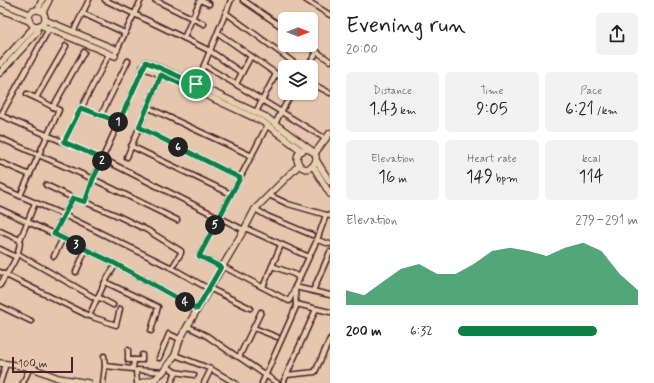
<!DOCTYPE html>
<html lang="en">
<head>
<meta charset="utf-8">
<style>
  :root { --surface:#fff; --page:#f2f2f2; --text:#222; --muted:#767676; --accent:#0b8043 }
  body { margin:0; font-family:Mynerve,sans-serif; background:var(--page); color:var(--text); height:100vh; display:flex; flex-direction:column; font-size:15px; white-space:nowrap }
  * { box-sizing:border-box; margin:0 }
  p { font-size:13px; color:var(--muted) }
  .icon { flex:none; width:22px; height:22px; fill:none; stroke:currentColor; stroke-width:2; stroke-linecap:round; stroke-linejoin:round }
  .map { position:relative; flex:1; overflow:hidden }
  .panel { display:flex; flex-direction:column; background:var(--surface); width:324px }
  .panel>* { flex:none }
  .needle { width:26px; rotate:90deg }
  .controls { position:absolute; left:278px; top:12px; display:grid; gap:8px }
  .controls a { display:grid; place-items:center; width:40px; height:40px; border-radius:6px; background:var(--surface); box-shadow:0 1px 3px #0004; font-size:20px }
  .scale { position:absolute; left:12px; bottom:10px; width:61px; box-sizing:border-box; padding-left:4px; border:2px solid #4a1f2b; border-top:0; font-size:11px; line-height:14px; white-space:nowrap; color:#4a1f2b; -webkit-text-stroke:3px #e5cfae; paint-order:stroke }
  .pin { position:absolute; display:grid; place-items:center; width:34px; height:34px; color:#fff; margin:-17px; border:2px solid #fff; border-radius:50%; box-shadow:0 1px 4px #0007 }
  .km { position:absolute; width:20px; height:20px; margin:-10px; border-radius:50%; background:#222; color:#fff; font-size:11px; line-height:20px; text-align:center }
  .round { display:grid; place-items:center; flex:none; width:42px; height:42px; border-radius:6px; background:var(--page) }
  .summary { display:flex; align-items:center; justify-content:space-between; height:68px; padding:0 16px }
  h1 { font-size:22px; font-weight:600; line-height:30px }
  .metrics { display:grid; grid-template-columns:repeat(3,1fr); gap:6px; height:68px; padding:4px 16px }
  .metrics div { display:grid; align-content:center; border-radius:6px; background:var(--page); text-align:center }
  .metrics b { font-size:17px; font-weight:600 }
  .metrics small { font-size:11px; font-weight:400 }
  .metrics p { font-size:11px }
  .chart { height:112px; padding:8px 16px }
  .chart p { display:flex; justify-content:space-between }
  .chart svg { width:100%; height:72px; margin-top:4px; fill:var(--accent); opacity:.7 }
  ul { padding:0 16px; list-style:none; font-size:13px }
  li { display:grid; grid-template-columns:64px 48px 1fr; align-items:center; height:30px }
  li i { height:10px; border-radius:5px; background:var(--accent) }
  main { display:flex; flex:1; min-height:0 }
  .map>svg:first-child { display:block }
</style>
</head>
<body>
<main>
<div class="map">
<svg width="330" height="383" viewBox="0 0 330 383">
  <rect width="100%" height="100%" fill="#e5c7ad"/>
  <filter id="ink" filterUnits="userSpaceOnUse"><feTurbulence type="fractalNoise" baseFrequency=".025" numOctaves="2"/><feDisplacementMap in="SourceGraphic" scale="8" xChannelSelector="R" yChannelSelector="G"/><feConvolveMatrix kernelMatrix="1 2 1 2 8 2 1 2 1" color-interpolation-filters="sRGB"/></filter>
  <g filter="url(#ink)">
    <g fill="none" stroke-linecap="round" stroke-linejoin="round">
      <defs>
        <g id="street">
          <path d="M 105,0 L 184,38"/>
          <path d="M 155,0 L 204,24"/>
          <path d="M 200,0 L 184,38 L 210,51 L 242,73"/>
          <path d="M 200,0 L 209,4"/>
          <path d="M 243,0 L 285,29"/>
          <path d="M 306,0 L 330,15"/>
          <path d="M 82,13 L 125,33"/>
          <path d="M 226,13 L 300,67"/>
          <path d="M 73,32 L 89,0"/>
          <path d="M 218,33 L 285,80"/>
          <path d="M 307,45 L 330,61"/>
          <path d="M 66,46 L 36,98 L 53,107 L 84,52"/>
          <path d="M 116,52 L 141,0"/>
          <path d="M 204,65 L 326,139"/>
          <path d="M 307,67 L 317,52"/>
          <path d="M 311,83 L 330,93"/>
          <path d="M 236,84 L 251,56"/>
          <path d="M 195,87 L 231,0"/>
          <path d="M 27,94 L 36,98"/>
          <path d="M 147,107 L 252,156"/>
          <path d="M 256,112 L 276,74"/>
          <path d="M 0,115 L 103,159 L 244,230"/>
          <path d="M 1,115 L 50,27"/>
          <path d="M 101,115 L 128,61"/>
          <path d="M 119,122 L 144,66"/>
          <path d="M 275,124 L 281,112 L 292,93"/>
          <path d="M 139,127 L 240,178"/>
          <path d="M 0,138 L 93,179 L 119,122 L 81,108"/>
          <path d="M 64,142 L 109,54"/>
          <path d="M 131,146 L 231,194"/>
          <path d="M 127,157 L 161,75"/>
          <path d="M 0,162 L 30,175"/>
          <path d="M 46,185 L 73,198 L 64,215 L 20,196 L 59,110 L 53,107"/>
          <path d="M 0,187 L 20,196"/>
          <path d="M 269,195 L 288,204 L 330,216"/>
          <path d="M 73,198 L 85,202 L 93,179 L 177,220"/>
          <path d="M 85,202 L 116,215 L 147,230 L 181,251 L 181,253 L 172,268"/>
          <path d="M 0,209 L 54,234"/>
          <path d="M 255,209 L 267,216 L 312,235"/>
          <path d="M 245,228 L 307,256"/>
          <path d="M 0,231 L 20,240"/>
          <path d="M 317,240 L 330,244"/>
          <path d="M 0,249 L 16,257"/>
          <path d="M 18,254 L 97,299"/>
          <path d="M 54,256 L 63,238"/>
          <path d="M 222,266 L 289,301 L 295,288"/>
          <path d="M 272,266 L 294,274 L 297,276 L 299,280"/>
          <path d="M 221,267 L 199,256 L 267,126"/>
          <path d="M 0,272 L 89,316 L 116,325 L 120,309"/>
          <path d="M 76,272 L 86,249"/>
          <path d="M 105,282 L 158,307 L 151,331"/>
          <path d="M 0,285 C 8,271 20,257 20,240 L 35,203"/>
          <path d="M 263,287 L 281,245"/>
          <path d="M 295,287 L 330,295"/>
          <path d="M 209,288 L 250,308"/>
          <path d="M 313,291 L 330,252"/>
          <path d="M 98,297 L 113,305"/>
          <path d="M 296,304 L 330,312"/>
          <path d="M 0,306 L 31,321"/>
          <path d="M 197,309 L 116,264 L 54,234 L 64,215 L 172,268 L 209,289"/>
          <path d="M 89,316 L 105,282 L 116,264"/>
          <path d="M 187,326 L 207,336 L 236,356 L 239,357 L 261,312"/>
          <path d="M 254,328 L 277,337"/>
          <path d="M 128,350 L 128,360 L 142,360 L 142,355"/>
          <path d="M 175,355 L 211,369 L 235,383"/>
          <path d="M 104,356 L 105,366 L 133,369 L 134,360"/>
          <path d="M 239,357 L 277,383"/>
          <path d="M 159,358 L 169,334 L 180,339"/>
          <path d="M 167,366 L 175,372 L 175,374 L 171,383"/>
          <path d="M 175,372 L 194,375"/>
          <path d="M 287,375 L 315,372 L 330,339"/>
          <path d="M 0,383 L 6,364"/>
          <path d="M 23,383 L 30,367"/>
          <path d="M 103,383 L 105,366"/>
          <path d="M 137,383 L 136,371 L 137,370 L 163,372"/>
          <path d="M 204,383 L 211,369"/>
          <path d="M 262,383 L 296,307 L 295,287 L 317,240 L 326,215"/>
          <path d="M 283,383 L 316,309"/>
        </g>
        <g id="secondary">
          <path d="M 0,2 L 29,14"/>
          <path d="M 0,9 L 29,21"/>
          <path d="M 38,9 L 42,0"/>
          <circle cx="37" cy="18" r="8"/>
          <path d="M 43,12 L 49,0"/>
          <path d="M 45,20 L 117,50"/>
          <path d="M 40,25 L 115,56"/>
          <path d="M 146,62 L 167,71 L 266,117 L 315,153 L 330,133"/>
          <path d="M 0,64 L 35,26"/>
          <path d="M 143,67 L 165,76 L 263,122 L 302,151"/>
          <path d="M 0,73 L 37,32 L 37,26"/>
          <path d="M 306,149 C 330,154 305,183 297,160 C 297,154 300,150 306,149 Z"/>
          <path d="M 316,160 L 330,182"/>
          <path d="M 313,166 L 330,194"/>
          <path d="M 0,363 L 30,367 L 58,378 L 88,383"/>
          <path d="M 141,383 L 155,379 L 163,372 L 175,355 L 180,339 L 245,228 L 255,209 L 299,165"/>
        </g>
      </defs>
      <use href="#street" stroke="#4a1f2b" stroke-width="7"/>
      <use href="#secondary" stroke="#4a1f2b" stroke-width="8"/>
      <use href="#street" stroke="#e5cfae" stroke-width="4"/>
      <use href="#secondary" stroke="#e5cfae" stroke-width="5.5"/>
    </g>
  </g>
  <g fill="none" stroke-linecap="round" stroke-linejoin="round" filter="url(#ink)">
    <defs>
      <path id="route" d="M 146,62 L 167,71 L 196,84 L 194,90 L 161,75 L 139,127 L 240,178 L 199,256 L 221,267 L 197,309 L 116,264 L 54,234 L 73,198 L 85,202 L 93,179 L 103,159 L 64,142 L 81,108 L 119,122 Z"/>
    </defs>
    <use href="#route" stroke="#fff" stroke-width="8"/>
    <use href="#route" stroke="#0b8043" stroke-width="5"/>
  </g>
</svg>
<div class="controls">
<a><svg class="needle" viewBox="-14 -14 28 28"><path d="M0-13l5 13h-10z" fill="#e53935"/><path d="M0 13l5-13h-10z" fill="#767676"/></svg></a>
<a><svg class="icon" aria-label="layers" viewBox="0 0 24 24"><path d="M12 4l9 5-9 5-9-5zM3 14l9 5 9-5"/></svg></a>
</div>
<div class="scale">100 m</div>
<div class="pin" style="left:196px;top:84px;background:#1e9e55"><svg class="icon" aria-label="arrive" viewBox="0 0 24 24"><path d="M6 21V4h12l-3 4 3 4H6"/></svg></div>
<b class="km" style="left:118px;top:122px">1</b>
<b class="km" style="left:102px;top:161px">2</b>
<b class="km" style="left:76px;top:245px">3</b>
<b class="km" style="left:185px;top:302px">4</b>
<b class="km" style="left:215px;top:225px">5</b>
<b class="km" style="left:178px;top:147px">6</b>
</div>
<section class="panel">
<div class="summary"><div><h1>Evening run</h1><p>20:00</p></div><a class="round"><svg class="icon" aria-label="share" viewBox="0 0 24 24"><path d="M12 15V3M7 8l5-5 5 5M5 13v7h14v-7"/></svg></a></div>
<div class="metrics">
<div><p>Distance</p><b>1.43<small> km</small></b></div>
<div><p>Time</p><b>9:05</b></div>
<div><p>Pace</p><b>6:21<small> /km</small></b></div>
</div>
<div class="metrics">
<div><p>Elevation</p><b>16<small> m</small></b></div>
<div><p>Heart rate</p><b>149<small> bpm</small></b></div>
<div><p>kcal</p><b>114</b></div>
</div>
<div class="chart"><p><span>Elevation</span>279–291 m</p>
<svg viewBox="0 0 160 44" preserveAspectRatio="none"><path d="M0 44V35L10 38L20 30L30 22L40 19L50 25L60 25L70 19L80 11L90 9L100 11L110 14L120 9L130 6L140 11L150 25L160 35V44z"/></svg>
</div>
<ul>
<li><b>200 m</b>6:32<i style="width:77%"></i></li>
</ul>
</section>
</main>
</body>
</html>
